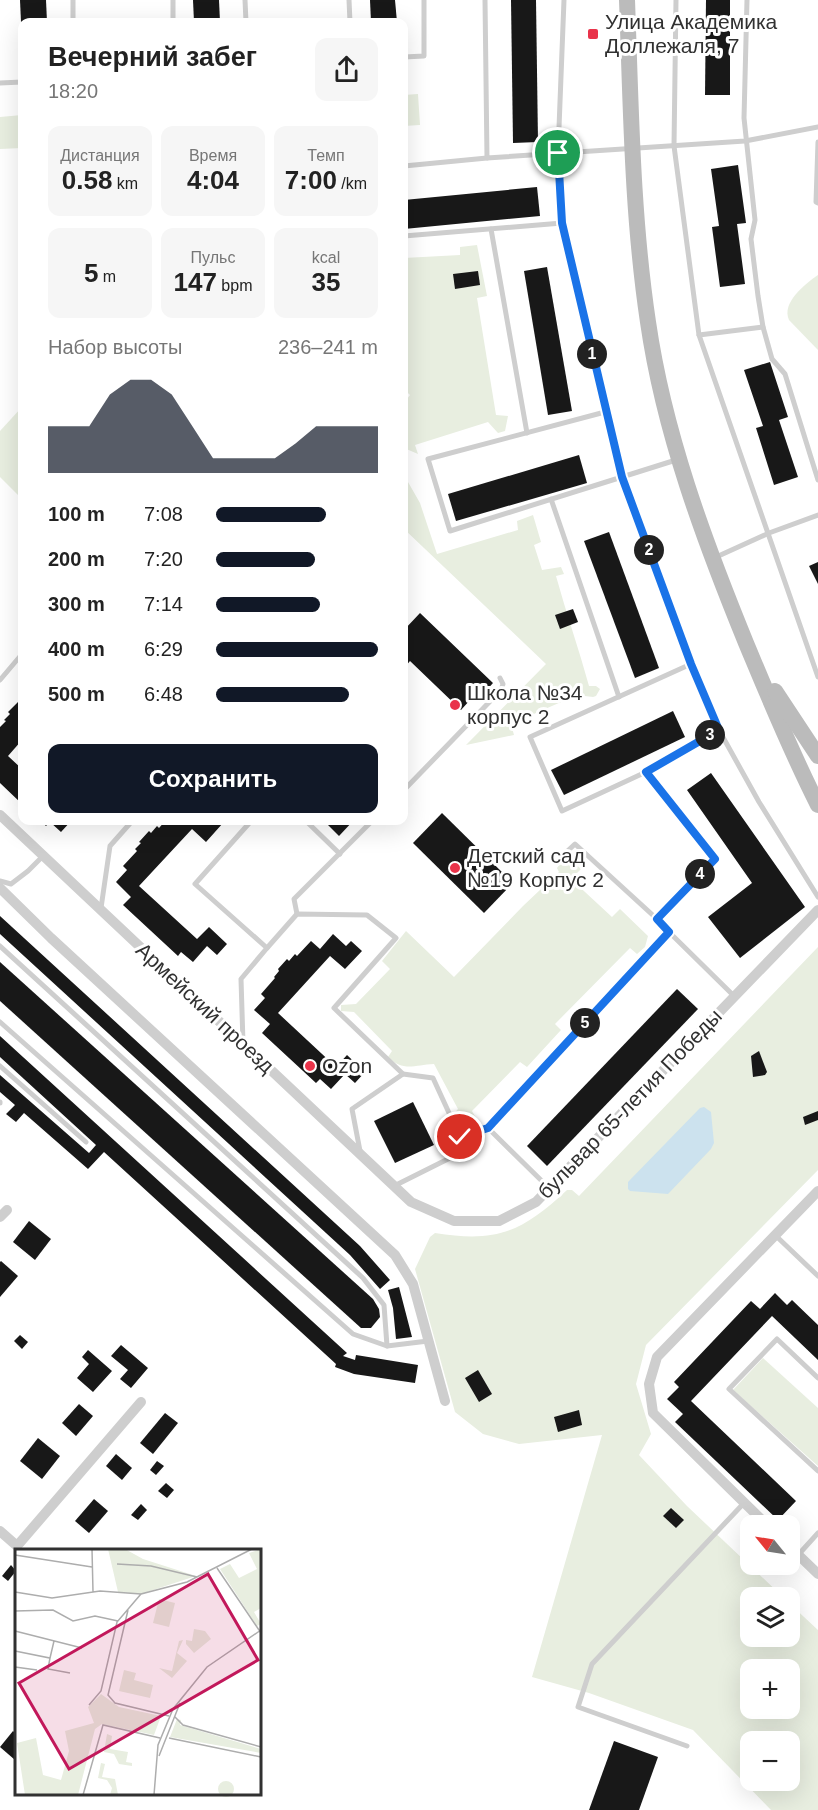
<!DOCTYPE html>
<html lang="ru">
<head>
<meta charset="utf-8">
<style>
  :root { --surface:#fff; --page:#f6f6f6; --text:#222; --muted:#767676; --accent:#111827 }
  body { margin:0; font-family:Helvetica,sans-serif; background:var(--page); color:var(--text); height:100vh; display:flex; flex-direction:column; font-size:22px; white-space:nowrap }
  * { box-sizing:border-box; margin:0 }
  p { font-size:20px; color:var(--muted) }
  .icon { flex:none; width:33px; height:33px; fill:none; stroke:currentColor; stroke-width:2; stroke-linecap:round; stroke-linejoin:round }
  .map { position:relative; flex:1; overflow:hidden }
  .details { position:absolute; left:18px; top:18px; width:390px; height:807px; display:flex; flex-direction:column; background:var(--surface); border-radius:12px; box-shadow:0 6px 24px #0002 }
  .details>* { flex:none }
  .needle { width:39px; rotate:300deg }
  .controls { position:absolute; left:740px; top:1515px; display:grid; gap:12px }
  .controls a { display:grid; place-items:center; width:60px; height:60px; border-radius:12px; background:var(--surface); box-shadow:0 6px 24px #0002; font-size:30px }
  .pin { position:absolute; display:grid; place-items:center; width:51px; height:51px; color:#fff; margin:-26px; border:3px solid #fff; border-radius:50%; box-shadow:0 2px 6px #0007 }
  .km { position:absolute; width:30px; height:30px; margin:-15px; border-radius:50%; background:#222; color:#fff; font-size:16px; line-height:30px; text-align:center }
  .round { display:grid; place-items:center; flex:none; width:63px; height:63px; border-radius:12px; background:var(--page) }
  .overview { display:flex; align-items:center; justify-content:space-between; height:102px; padding:0 30px }
  h1 { font-size:27px; font-weight:700; line-height:45px }
  .metrics { display:grid; grid-template-columns:repeat(3,1fr); gap:9px; height:102px; padding:6px 30px }
  .metrics div { display:grid; align-content:center; border-radius:12px; background:var(--page); text-align:center }
  .metrics b { font-size:26px; font-weight:700 }
  .metrics small { font-size:16px; font-weight:400 }
  .metrics p { font-size:16px }
  .chart { height:168px; padding:12px 30px }
  .chart p { display:flex; justify-content:space-between }
  .chart svg { width:100%; height:108px; margin-top:6px; fill:var(--accent); opacity:.7 }
  .button { display:flex; gap:12px; margin-top:auto; padding:12px 30px }
  .button a { flex:1; height:69px; border-radius:12px; background:var(--accent); color:#fff; font-size:24px; font-weight:700; line-height:69px; text-align:center }
  ul { padding:0 30px; list-style:none; font-size:20px }
  li { display:grid; grid-template-columns:96px 72px 1fr; align-items:center; height:45px }
  li i { height:15px; border-radius:8px; background:var(--accent) }
  .map>svg:first-child { display:block }
</style>
</head>
<body>
<div class="map">
<svg width="818" height="1810" viewBox="0 0 818 1810">
  <rect width="100%" height="100%" fill="#fff"/>
  <g fill="#e8eee0" fill-rule="evenodd">
    <path d="M 418,94 L 420,125 L 404,126 L 404,95 Z"/>
    <path d="M 22,115 L 22,148 L 0,149 L 0,117 Z"/>
    <path d="M 477,245 L 487,296 L 477,298 L 496,415 L 508,416 L 505,431 L 498,433 L 488,422 L 415,445 L 418,454 L 404,448 L 404,403 L 410,395 L 404,389 L 404,258 L 460,255 L 460,247 Z"/>
    <path d="M 818,275 L 818,350 L 789,320 C 781,303 805,284 818,275 Z"/>
    <path d="M 22,407 L 22,499 L 0,477 L 0,431 Z"/>
    <path d="M 404,475 L 420,503 L 437,554 L 518,530 L 517,521 L 533,515 L 541,542 L 534,545 L 542,570 L 561,567 L 564,574 L 556,576 C 566,613 579,649 589,686 L 596,686 L 600,689 L 596,696 L 593,697 L 577,695 L 511,724 L 514,735 L 466,745 L 546,664 L 404,529 Z"/>
    <path d="M 566,859 L 570,859 L 581,869 L 571,879 L 612,917 L 620,909 L 648,936 L 645,947 L 637,954 L 630,948 L 555,1024 L 561,1030 L 527,1067 L 520,1062 L 472,1111 L 477,1120 L 467,1127 L 462,1128 L 458,1124 L 453,1115 L 458,1109 L 434,1064 C 414,1065 403,1072 388,1057 L 392,1051 L 354,1012 L 341,1011 L 341,1005 L 356,1004 L 390,969 L 382,961 L 406,931 L 454,977 L 523,906 L 559,872 L 557,868 L 562,861 Z"/>
    <path d="M 818,947 L 818,1170 L 646,1345 L 636,1384 L 651,1434 L 639,1455 L 687,1506 L 783,1597 L 750,1598 L 750,1636 L 789,1636 L 789,1603 L 818,1630 L 818,1810 L 771,1810 L 693,1730 L 589,1693 L 532,1677 L 602,1435 L 519,1444 L 483,1434 L 455,1412 L 415,1269 L 430,1237 L 435,1233 C 497,1243 522,1232 567,1190 L 572,1190 L 579,1196 ZM 750,1670 L 789,1670 L 789,1708 L 750,1708 ZM 750,1742 L 789,1742 L 789,1780 L 750,1780 Z"/>
    <path d="M 763,1358 L 818,1408 L 818,1466 L 733,1390 Z"/>
  </g>
  <path fill="#cce2ee" d="M 704,1107 L 711,1112 L 714,1143 L 711,1149 L 668,1194 L 630,1191 L 628,1189 L 628,1182 L 700,1108 Z"/>
  <g fill="#181818">
    <path d="M 20,0 L 46,0 L 47,22 L 21,22 Z"/>
    <path d="M 193,0 L 219,0 L 220,22 L 194,22 Z"/>
    <path d="M 370,0 L 395,0 L 397,22 L 371,22 Z"/>
    <path d="M 511,0 L 536,0 L 538,142 L 513,143 Z"/>
    <path d="M 706,0 L 730,0 L 730,95 L 705,95 Z"/>
    <path d="M 738,165 L 746,223 L 737,224 L 745,284 L 720,287 L 712,227 L 719,226 L 711,169 Z"/>
    <path d="M 537,187 L 540,216 L 404,229 L 404,200 Z"/>
    <path d="M 547,267 L 572,411 L 548,415 L 524,271 Z"/>
    <path d="M 478,271 L 480,285 L 455,289 L 453,274 Z"/>
    <path d="M 770,362 L 788,417 L 779,420 L 798,477 L 774,485 L 756,428 L 763,426 L 744,370 Z"/>
    <path d="M 579,455 L 587,483 L 456,521 L 448,494 Z"/>
    <path d="M 609,532 L 659,668 L 635,678 L 584,541 Z"/>
    <path d="M 818,562 L 818,584 L 809,566 Z"/>
    <path d="M 573,609 L 578,622 L 560,629 L 555,615 Z"/>
    <path d="M 420,613 L 493,683 L 484,693 L 480,689 L 461,710 L 410,661 L 404,668 L 404,630 Z"/>
    <path d="M 22,700 L 22,740 L 8,756 L 22,769 L 22,804 L 0,783 L 0,727 L 6,721 L 4,720 L 10,714 L 8,712 L 18,702 L 19,703 Z"/>
    <path d="M 673,711 L 685,737 L 564,795 L 551,770 Z"/>
    <path d="M 711,773 L 805,907 L 740,958 L 708,917 L 752,883 L 687,790 Z"/>
    <path d="M 442,813 L 513,883 L 484,913 L 413,843 Z"/>
    <path d="M 40,820 L 72,820 L 61,832 L 50,822 L 46,826 Z"/>
    <path d="M 166,820 L 220,820 L 223,823 L 206,842 L 192,829 L 139,886 L 197,939 L 209,927 L 227,944 L 217,955 L 207,946 L 193,962 L 181,952 L 178,956 L 123,905 L 131,897 L 116,882 L 127,870 L 123,866 L 137,851 L 135,849 L 141,843 L 139,842 L 149,831 L 151,833 L 157,826 L 159,828 Z"/>
    <path d="M 323,820 L 354,820 L 339,836 Z"/>
    <path d="M 0,916 L 360,1246 L 390,1280 L 380,1289 L 350,1255 L 0,934 Z"/>
    <path d="M 333,934 L 346,946 L 351,941 L 362,951 L 345,969 L 330,956 L 278,1013 L 336,1067 L 347,1055 L 365,1072 L 355,1083 L 345,1074 L 331,1089 L 320,1079 L 316,1083 L 262,1033 L 270,1024 L 254,1010 L 265,998 L 261,994 L 275,978 L 274,977 L 279,971 L 278,969 L 287,959 L 289,961 L 295,954 L 297,956 L 311,941 L 320,949 Z"/>
    <path d="M 0,962 L 373,1299 L 379,1309 L 380,1317 L 371,1328 L 361,1328 L 0,1001 Z"/>
    <path d="M 677,989 L 698,1009 L 547,1166 L 527,1146 Z"/>
    <path d="M 0,1036 L 347,1353 L 343,1356 L 355,1360 L 356,1355 L 418,1365 L 415,1383 L 354,1374 L 335,1367 L 336,1364 L 104,1152 L 88,1169 L 24,1113 L 16,1122 L 6,1114 L 15,1105 L 0,1092 L 0,1075 L 89,1153 L 96,1145 L 0,1057 Z"/>
    <path d="M 759,1051 L 767,1072 L 765,1075 L 753,1077 L 751,1056 Z"/>
    <path d="M 413,1102 L 434,1145 L 395,1163 L 374,1121 Z"/>
    <path d="M 818,1111 L 818,1120 L 805,1125 L 803,1117 Z"/>
    <path d="M 29,1221 L 51,1239 L 35,1260 L 13,1242 Z"/>
    <path d="M 1,1261 L 18,1276 L 0,1297 L 0,1262 Z"/>
    <path d="M 399,1287 L 412,1337 L 396,1339 L 393,1308 L 388,1290 Z"/>
    <path d="M 775,1293 L 787,1305 L 792,1300 L 818,1325 L 818,1360 L 772,1316 L 691,1401 L 796,1501 L 778,1520 L 675,1422 L 683,1414 L 667,1399 L 679,1387 L 674,1382 L 751,1301 L 760,1309 Z"/>
    <path d="M 20,1335 L 28,1342 L 22,1349 L 14,1341 Z"/>
    <path d="M 121,1345 L 148,1368 L 131,1388 L 120,1379 L 128,1370 L 111,1356 Z"/>
    <path d="M 88,1350 L 112,1371 L 93,1392 L 77,1378 L 89,1364 L 82,1357 Z"/>
    <path d="M 478,1370 L 492,1394 L 479,1402 L 465,1378 Z"/>
    <path d="M 79,1404 L 93,1416 L 76,1436 L 62,1423 Z"/>
    <path d="M 579,1410 L 582,1425 L 558,1432 L 554,1417 Z"/>
    <path d="M 165,1413 L 178,1423 L 153,1454 L 140,1443 Z"/>
    <path d="M 38,1438 L 60,1456 L 42,1479 L 20,1461 Z"/>
    <path d="M 116,1454 L 132,1468 L 122,1480 L 106,1466 Z"/>
    <path d="M 157,1461 L 164,1466 L 156,1475 L 150,1470 Z"/>
    <path d="M 166,1483 L 174,1490 L 167,1498 L 158,1491 Z"/>
    <path d="M 94,1499 L 108,1511 L 89,1533 L 75,1521 Z"/>
    <path d="M 141,1504 L 147,1510 L 138,1520 L 131,1515 Z"/>
    <path d="M 671,1508 L 684,1520 L 676,1528 L 663,1516 Z"/>
    <path d="M 11,1565 L 16,1571 L 8,1581 L 2,1576 Z"/>
    <path d="M 13,1731 L 16,1734 L 16,1758 L 15,1760 L 0,1747 Z"/>
    <path d="M 614,1741 L 658,1757 L 639,1810 L 589,1810 Z"/>
  </g>
  <g fill="none" stroke-linecap="round" stroke-linejoin="round">
    <g stroke="#cecece" stroke-width="5">
      <path d="M 73,0 L 73,22"/>
      <path d="M 173,0 L 173,22"/>
      <path d="M 245,0 L 246,22"/>
      <path d="M 349,0 L 350,22"/>
      <path d="M 485,0 L 487,158 L 745,141 L 818,127"/>
      <path d="M 676,0 L 674,146 L 699,335 L 818,677"/>
      <path d="M 747,0 L 744,118 L 755,220 L 751,239 L 758,296 L 763,327 L 772,359 L 785,374 L 818,480"/>
      <path d="M 404,57 L 424,56 L 424,0"/>
      <path d="M 0,83 L 22,82"/>
      <path d="M 818,142 L 816,202 L 818,203"/>
      <path d="M 404,166 L 487,158"/>
      <path d="M 562,223 L 605,412 L 428,459 L 450,531 L 622,477 L 691,664 L 530,737 L 562,811 L 646,772 L 715,859 L 657,919 L 669,932"/>
      <path d="M 491,229 L 527,433"/>
      <path d="M 404,236 L 562,223 L 558,153 L 564,0"/>
      <path d="M 699,335 L 763,327"/>
      <path d="M 605,412 L 622,477 L 676,460"/>
      <path d="M 551,499 L 619,697"/>
      <path d="M 714,558 L 769,533 L 818,515"/>
      <path d="M 0,680 L 22,654"/>
      <path d="M 719,730 L 759,802 L 818,897"/>
      <path d="M 646,772 L 719,730 L 691,664"/>
      <path d="M 404,790 L 501,690 L 503,684 L 500,678"/>
      <path d="M 305,820 L 340,854"/>
      <path d="M 559,859 L 575,844 L 657,919"/>
      <path d="M 0,881 L 11,884 L 28,871 L 43,856"/>
      <path d="M 101,908 L 110,846 L 133,820"/>
      <path d="M 297,914 L 294,899 L 373,820"/>
      <path d="M 0,946 L 363,1278 L 384,1305 L 387,1346"/>
      <path d="M 267,948 L 297,914 L 367,915 L 396,938 L 334,1008 L 403,1074 L 352,1109 L 360,1151"/>
      <path d="M 0,1022 L 353,1334 L 387,1346 L 428,1341"/>
      <path d="M 243,1043 L 241,979 L 267,948 L 195,884 L 252,820"/>
      <path d="M 0,1066 L 86,1142"/>
      <path d="M 0,1102 L 0,1103"/>
      <path d="M 488,1128 L 669,932 L 734,996"/>
      <path d="M 460,1137 L 488,1128 L 549,1188"/>
      <path d="M 394,1186 L 466,1150 L 433,1078 L 403,1074"/>
      <path d="M 775,1235 L 818,1276"/>
      <path d="M 818,1378 L 777,1339 L 729,1389 L 818,1471"/>
      <path d="M 799,1554 L 818,1533"/>
      <path d="M 687,1746 L 578,1707 L 592,1664 L 744,1503"/>
    </g>
    <g stroke="#cecece" stroke-width="10">
      <path d="M 0,815 L 411,1202 L 454,1221 L 499,1221 L 536,1202 L 818,910"/>
      <path d="M 0,888 L 51,938 L 395,1255 L 413,1284 L 445,1401"/>
      <path d="M 0,1217 L 7,1210"/>
      <path d="M 768,1526 L 653,1413 L 649,1384 L 657,1357 L 818,1191"/>
      <path d="M 0,1531 L 17,1546 L 141,1402"/>
      <path d="M 789,1546 L 818,1574"/>
    </g>
    <g stroke="#bbb" stroke-width="16">
      <path d="M 627,0 C 631,108 632,215 648,322 C 664,433 704,540 746,643 C 769,698 791,752 818,805"/>
      <path d="M 775,691 L 818,756"/>
    </g>
  </g>
  <g fill="none" stroke-linecap="round" stroke-linejoin="round">
    <defs>
      <path id="route" d="M 460,1137 L 488,1128 L 669,932 L 657,919 L 715,859 L 646,772 L 719,730 L 691,664 L 622,477 L 562,223 L 558,153"/>
    </defs>
    <use href="#route" stroke="#fff" stroke-width="12"/>
    <use href="#route" stroke="#1a73e8" stroke-width="8"/>
  </g>
  <g fill="#e9334a" stroke="#fff" stroke-width="2">
    <rect x="587" y="28" width="12" height="12" rx="3"/>
    <circle cx="455" cy="705" r="6"/>
    <circle cx="455" cy="868" r="6"/>
    <circle cx="310" cy="1066" r="6"/>
  </g>
  <g text-anchor="middle" stroke-width="6" stroke-linejoin="round" paint-order="stroke">
    <g font-size="21" fill="#313131" stroke="#fff" text-anchor="start">
      <text x="605" y="29">Улица Академика<tspan x="605" dy="24">Доллежаля, 7</tspan></text>
      <text x="467" y="700">Школа №34<tspan x="467" dy="24">корпус 2</tspan></text>
      <text x="467" y="863">Детский сад<tspan x="467" dy="24">№19 Корпус 2</tspan></text>
      <text x="322" y="1073">Ozon</text>
    </g>
    <g font-size="21" fill="#313131" stroke="#fff">
      <text transform="translate(205 1008) rotate(43)" y="7">Армейский проезд</text>
      <text transform="translate(630 1104) rotate(-46)" y="7">бульвар 65-летия Победы</text>
    </g>
  </g>
  <g transform="translate(15 1549)">
    <rect width="246" height="246" fill="#fff"/>
    <path d="M 93,0 L 110,0 L 128,10 L 181,27 L 126,45 L 103,43 ZM 246,0 L 246,59 L 239,63 L 246,75 L 242,77 L 205,20 L 215,15 L 224,29 L 242,20 L 234,4 ZM 144,50 L 160,54 L 154,78 L 138,74 ZM 179,80 L 190,82 L 196,90 L 179,104 L 171,95 L 171,91 L 177,92 ZM 168,91 L 162,104 L 172,112 L 157,129 L 144,119 L 157,122 L 164,92 ZM 109,121 L 121,124 L 119,131 L 138,136 L 135,149 L 104,142 ZM 86,145 L 104,158 L 146,167 L 139,186 L 87,175 L 80,180 L 63,246 L 10,246 L 2,194 L 21,189 L 28,226 L 46,231 L 54,202 L 50,182 L 79,174 L 73,158 ZM 162,170 L 166,171 L 165,176 L 246,200 L 246,204 L 155,188 ZM 92,185 L 97,187 L 95,200 L 113,203 L 111,213 L 117,214 L 117,217 L 104,215 L 99,205 L 89,203 ZM 86,214 L 90,215 L 87,228 L 100,230 L 103,246 L 95,246 L 97,239 L 92,231 L 83,229 ZM203 240a8 8 0 1 1 16 0a8 8 0 1 1-16 0Z" fill="#e8eee0"/>
    <path fill="none" stroke="#adadad" stroke-width="1.5" d="M 77,0 L 78,43M 0,6 L 77,18M 102,15 L 136,17 L 182,28M 202,19 L 246,84M 0,43 L 37,49 L 85,42 L 126,45M 113,61 L 93,146 L 100,154 L 154,167M 0,62 L 38,61 L 58,72 L 80,67 L 103,72M 0,82 L 67,99M 0,102 L 35,109 L 39,92M 35,109 L 33,120 L 55,124M 0,118 L 22,121M 74,156 L 86,142 L 102,73 L 126,45 L 172,33 L 237,0M 160,168 L 168,176 L 246,198M 154,189 L 246,208M 144,207 L 165,154M 68,246 L 88,176 L 145,189M 139,246 L 143,196 L 158,160 L 192,118 L 246,81"/>
    <path fill="#c2185b" fill-opacity="0.15" stroke="#c2185b" stroke-width="3" d="M 193,25 L 243,111 L 54,220 L 4,134 Z"/>
    <rect width="246" height="246" fill="none" stroke="#313131" stroke-width="3"/>
  </g>
</svg>
<div class="controls">
<a><svg class="needle" viewBox="-14 -14 28 28"><path d="M0-13l5 13h-10z" fill="#e53935"/><path d="M0 13l5-13h-10z" fill="#767676"/></svg></a>
<a><svg class="icon" aria-label="layers" viewBox="0 0 24 24"><path d="M12 4l9 5-9 5-9-5zM3 14l9 5 9-5"/></svg></a>
<a>+</a>
<a>−</a>
</div>
<div class="pin" style="left:558px;top:153px;background:#1e9e55"><svg class="icon" aria-label="arrive" viewBox="0 0 24 24"><path d="M6 21V4h12l-3 4 3 4H6"/></svg></div>
<div class="pin" style="left:460px;top:1137px;background:#d93025"><svg class="icon" aria-label="check" viewBox="0 0 24 24"><path d="M5 12l5 5 9-10"/></svg></div>
<b class="km" style="left:592px;top:354px">1</b>
<b class="km" style="left:649px;top:550px">2</b>
<b class="km" style="left:710px;top:735px">3</b>
<b class="km" style="left:700px;top:874px">4</b>
<b class="km" style="left:585px;top:1023px">5</b>
<section class="details">
<div class="overview"><div><h1>Вечерний забег</h1><p>18:20</p></div><a class="round"><svg class="icon" aria-label="share" viewBox="0 0 24 24"><path d="M12 15V3M7 8l5-5 5 5M5 13v7h14v-7"/></svg></a></div>
<div class="metrics">
<div><p>Дистанция</p><b>0.58<small> km</small></b></div>
<div><p>Время</p><b>4:04</b></div>
<div><p>Темп</p><b>7:00<small> /km</small></b></div>
</div>
<div class="metrics">
<div><b>5<small> m</small></b></div>
<div><p>Пульс</p><b>147<small> bpm</small></b></div>
<div><p>kcal</p><b>35</b></div>
</div>
<div class="chart"><p><span>Набор высоты</span>236–241 m</p>
<svg viewBox="0 0 160 44" preserveAspectRatio="none"><path d="M0 44V25L10 25L20 25L30 12L40 6L50 6L60 12L70 25L80 38L90 38L100 38L110 38L120 32L130 25L140 25L150 25L160 25V44z"/></svg>
</div>
<ul>
<li><b>100 m</b>7:08<i style="width:68%"></i></li>
<li><b>200 m</b>7:20<i style="width:61%"></i></li>
<li><b>300 m</b>7:14<i style="width:64%"></i></li>
<li><b>400 m</b>6:29<i style="width:100%"></i></li>
<li><b>500 m</b>6:48<i style="width:82%"></i></li>
</ul>
<div class="button"><a>Сохранить</a></div>
</section>
</div>
</body>
</html>
